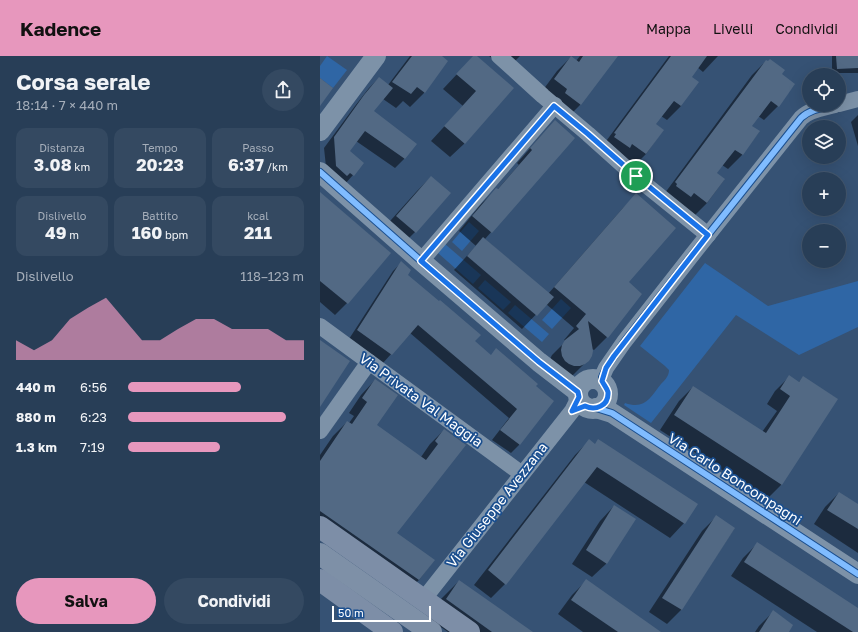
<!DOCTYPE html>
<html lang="it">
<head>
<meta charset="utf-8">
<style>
  :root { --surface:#283e57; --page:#344961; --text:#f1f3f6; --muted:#a5aeba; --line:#44576d; --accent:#e797bd }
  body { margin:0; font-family:"Golos Text",sans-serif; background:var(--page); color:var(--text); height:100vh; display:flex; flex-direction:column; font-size:15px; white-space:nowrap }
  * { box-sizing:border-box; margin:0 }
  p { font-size:13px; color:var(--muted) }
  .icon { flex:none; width:22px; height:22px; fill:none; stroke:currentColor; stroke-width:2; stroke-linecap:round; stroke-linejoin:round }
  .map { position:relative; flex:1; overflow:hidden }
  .panel { display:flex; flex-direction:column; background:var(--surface); width:320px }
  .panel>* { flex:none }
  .fabs { position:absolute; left:482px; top:12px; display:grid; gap:8px }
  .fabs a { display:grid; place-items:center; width:44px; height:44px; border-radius:50%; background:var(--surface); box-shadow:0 4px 16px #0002,0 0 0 1px var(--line); font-size:20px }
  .scale { position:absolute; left:12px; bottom:10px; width:99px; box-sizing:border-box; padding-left:4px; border:2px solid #fff; border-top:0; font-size:11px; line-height:14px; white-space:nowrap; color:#fff; -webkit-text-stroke:3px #1b4f8f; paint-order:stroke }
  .pin { position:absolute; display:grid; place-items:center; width:34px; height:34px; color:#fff; margin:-17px; border:2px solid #fff; border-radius:50%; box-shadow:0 1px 4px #0007 }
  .round { display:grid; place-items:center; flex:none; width:42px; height:42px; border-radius:21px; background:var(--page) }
  .headline { display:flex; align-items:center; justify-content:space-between; height:68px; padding:0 16px }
  h1 { font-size:22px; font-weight:700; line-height:30px }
  .metrics { display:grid; grid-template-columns:repeat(3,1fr); gap:6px; height:68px; padding:4px 16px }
  .metrics div { display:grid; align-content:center; border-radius:10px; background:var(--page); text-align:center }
  .metrics b { font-size:17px; font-weight:700 }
  .metrics small { font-size:11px; font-weight:400 }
  .metrics p { font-size:11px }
  .chart { height:112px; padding:8px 16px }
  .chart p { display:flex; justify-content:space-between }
  .chart svg { width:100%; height:72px; margin-top:4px; fill:var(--accent); opacity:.7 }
  .button { display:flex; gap:8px; margin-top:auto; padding:8px 16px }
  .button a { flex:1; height:46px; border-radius:24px; background:var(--accent); color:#111; font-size:16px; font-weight:700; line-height:46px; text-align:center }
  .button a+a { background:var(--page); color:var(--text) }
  ul { padding:0 16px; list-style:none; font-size:13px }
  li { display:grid; grid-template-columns:64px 48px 1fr; align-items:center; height:30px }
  li i { height:10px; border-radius:5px; background:var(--accent) }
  header { display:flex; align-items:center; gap:24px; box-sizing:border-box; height:56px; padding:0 20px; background:var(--accent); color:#111 }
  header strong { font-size:19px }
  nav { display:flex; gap:22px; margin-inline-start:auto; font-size:14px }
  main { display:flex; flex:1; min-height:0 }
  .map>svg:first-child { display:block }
</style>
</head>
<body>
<header>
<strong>Kadence</strong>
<nav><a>Mappa</a><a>Livelli</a><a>Condividi</a></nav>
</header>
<main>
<section class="panel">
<div class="headline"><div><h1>Corsa serale</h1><p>18:14 · 7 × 440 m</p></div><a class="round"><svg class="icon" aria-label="share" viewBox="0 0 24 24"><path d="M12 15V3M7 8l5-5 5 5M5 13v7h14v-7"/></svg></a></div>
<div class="metrics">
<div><p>Distanza</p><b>3.08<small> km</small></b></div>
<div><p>Tempo</p><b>20:23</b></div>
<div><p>Passo</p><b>6:37<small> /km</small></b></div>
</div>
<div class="metrics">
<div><p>Dislivello</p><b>49<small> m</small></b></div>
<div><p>Battito</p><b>160<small> bpm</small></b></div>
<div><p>kcal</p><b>211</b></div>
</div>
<div class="chart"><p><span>Dislivello</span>118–123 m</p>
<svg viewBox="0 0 160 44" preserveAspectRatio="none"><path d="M0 44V32L10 38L20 32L30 19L40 12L50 6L60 19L70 32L80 32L90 25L100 19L110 19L120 25L130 25L140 25L150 32L160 32V44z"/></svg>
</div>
<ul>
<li><b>440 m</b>6:56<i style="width:64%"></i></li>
<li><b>880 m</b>6:23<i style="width:90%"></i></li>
<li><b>1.3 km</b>7:19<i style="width:52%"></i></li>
</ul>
<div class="button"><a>Salva</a><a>Condividi</a></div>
</section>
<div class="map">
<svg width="538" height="576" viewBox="0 0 538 576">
  <rect width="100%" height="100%" fill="#365274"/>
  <g fill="#2f66a5">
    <path d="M 7,0 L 27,14 L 13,32 L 0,22 L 0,10 Z"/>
    <path d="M 149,166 L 159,175 L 142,195 L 132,186 Z"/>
    <path d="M 125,188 L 161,219 L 153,228 L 118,197 Z"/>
    <path d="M 385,207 L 448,250 L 538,225 L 538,271 L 479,299 L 416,259 L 331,367 L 304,349 L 305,347 C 325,354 330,342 341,328 C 345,324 349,320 349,314 L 345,310 L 320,290 Z"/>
    <path d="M 165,224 L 191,246 L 183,254 L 158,232 Z"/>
    <path d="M 241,243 L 251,252 L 232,273 L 222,264 Z"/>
    <path d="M 195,249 L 229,278 L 222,286 L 188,257 Z"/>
  </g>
  <g fill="#0007">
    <path d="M 90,0 L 120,0 L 127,5 L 104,37 L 90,51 L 83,45 L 76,52 L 63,43 L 53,55 L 85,102 L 75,112 L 36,85 L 29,95 L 33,119 L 24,129 L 7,120 L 4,92 L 35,50 L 49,32 L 59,22 L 68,29 Z"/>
    <path d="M 154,0 L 156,0 L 193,32 L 145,87 L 130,101 L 111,85 L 143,50 L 123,33 Z"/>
    <path d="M 169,0 L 200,0 L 187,13 Z"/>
    <path d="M 260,0 L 297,0 L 260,49 L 246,63 L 220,38 L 237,15 L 251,1 L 256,5 Z"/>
    <path d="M 349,0 L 398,0 L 383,16 L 377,11 L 370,21 L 361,50 L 347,64 L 341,60 L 335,68 L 343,74 L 326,98 L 312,112 L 281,92 Z"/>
    <rect x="512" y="0" width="26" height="17"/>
    <path d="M 446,5 L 460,19 L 474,29 L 458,50 L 444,64 L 438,60 L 431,70 L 439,76 L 422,99 L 408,113 L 402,109 L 396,118 L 404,124 L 387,147 L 373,161 L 342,141 L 432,19 Z"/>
    <path d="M 538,59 L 538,90 L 531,66 Z"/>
    <path d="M 235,66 L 254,82 L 165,183 L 228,238 L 303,152 L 316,139 L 307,226 L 321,238 L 287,281 L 274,294 L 272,293 L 268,304 L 251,321 L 230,303 L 232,299 L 246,285 L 244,284 L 254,272 L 226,248 L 202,273 L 134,214 L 156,190 L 139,175 L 162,147 L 177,133 L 177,134 L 199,109 L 197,107 L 221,80 Z"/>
    <path d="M 111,121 L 129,137 L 95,176 L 81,190 L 62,174 L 97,135 Z"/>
    <path d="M 0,137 L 70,197 L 27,247 L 15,259 L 0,246 Z"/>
    <path d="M 81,207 L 87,219 L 154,285 L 171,300 L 215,330 L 233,345 L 199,389 L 191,397 L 172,384 L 189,362 L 90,277 L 63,307 L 29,283 L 73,215 Z"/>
    <path d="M 469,321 L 478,327 L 483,321 L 517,343 L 461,429 L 447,443 L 340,374 L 359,345 L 373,331 L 442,376 L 457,355 L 447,348 L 455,335 Z"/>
    <path d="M 55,324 L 55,370 L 101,401 L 110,388 L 124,374 L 144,389 L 75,478 L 114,504 L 99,524 L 84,538 L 0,479 L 0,399 L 13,380 L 27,366 L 29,367 L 34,360 L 29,357 L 41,339 Z"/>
    <path d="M 269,385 L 376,448 L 364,467 L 350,482 L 264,426 L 185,528 L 171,542 L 154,529 L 255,399 Z"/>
    <path d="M 519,437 L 538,449 L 538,497 L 494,468 L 505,451 Z"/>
    <path d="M 294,450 L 287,507 L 272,521 L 252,508 L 280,465 Z"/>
    <path d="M 396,461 L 414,473 L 361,554 L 347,568 L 329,556 L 382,475 Z"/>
    <path d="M 437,488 L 538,553 L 538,576 L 497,576 L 411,520 L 423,502 Z"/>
    <path d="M 139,525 L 211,576 L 128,576 L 108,562 L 121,543 Z"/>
    <path d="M 266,525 L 339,576 L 263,576 L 238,558 L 252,539 Z"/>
    <path d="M 453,556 L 468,576 L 435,576 L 439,570 Z"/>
  </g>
  <g fill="#526984">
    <path d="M 92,0 L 122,0 L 128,5 L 105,37 L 97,31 L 91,38 L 72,26 Z"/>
    <path d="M 153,0 L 157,0 L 194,32 L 145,88 L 124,70 L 156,35 L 136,18 Z"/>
    <path d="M 251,0 L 259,6 L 263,0 L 298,0 L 261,49 L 245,37 L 247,33 L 234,23 Z"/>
    <path d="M 351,0 L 387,0 L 372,21 L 379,26 L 361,50 L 354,45 L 336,68 L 344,74 L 326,98 L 312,88 L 310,92 L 294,81 L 296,78 L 294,77 Z"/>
    <path d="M 516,0 L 538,0 L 538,12 L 517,13 Z"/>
    <path d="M 450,3 L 465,14 L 462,18 L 475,28 L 459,51 L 451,45 L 432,70 L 440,75 L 423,99 L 415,94 L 407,104 L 397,117 L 405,123 L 387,147 L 374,137 L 371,141 L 356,130 L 357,128 L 355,126 L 446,4 L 448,5 Z"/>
    <path d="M 59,21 L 73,32 L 54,55 L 97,88 L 85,103 L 45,75 L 30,95 L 44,107 L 34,120 L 30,117 L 27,120 L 16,110 L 14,81 L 44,39 Z"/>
    <path d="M 0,22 L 13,32 L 0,50 Z"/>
    <path d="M 235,64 L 255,82 L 172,177 L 152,160 L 176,132 L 178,133 L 212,94 L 210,92 Z"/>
    <path d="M 111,120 L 131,137 L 96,177 L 76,160 Z"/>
    <path d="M 0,136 L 71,197 L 28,248 L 0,225 Z"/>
    <path d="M 316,137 L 356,172 L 309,226 L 322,238 L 288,282 L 268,265 L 273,295 L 272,300 L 269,305 L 265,308 L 260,310 L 254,310 L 249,308 L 245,305 L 242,300 L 241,294 L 242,289 L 245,284 L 259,273 L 256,270 L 266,258 L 234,231 Z"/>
    <path d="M 163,181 L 234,241 L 217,260 L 147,200 Z"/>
    <path d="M 81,205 L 91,214 L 88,219 L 119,245 L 120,244 L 161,279 L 155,285 L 171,299 L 176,292 L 218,328 L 216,330 L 234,345 L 200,389 L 180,374 L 197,353 L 98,269 L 72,299 L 37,274 Z"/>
    <path d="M 0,284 L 30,305 L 0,351 Z"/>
    <path d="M 469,319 L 479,326 L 483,320 L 518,343 L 462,429 L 354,359 L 373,330 L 446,377 L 470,340 L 460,333 Z"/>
    <path d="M 55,323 L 78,339 L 57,369 L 106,404 L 118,388 L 115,385 L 124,373 L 146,389 L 77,477 L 115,504 L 99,524 L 0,455 L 0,405 L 27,365 L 32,368 L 47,346 L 42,342 Z"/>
    <path d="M 269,383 L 275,388 L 278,383 L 378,448 L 365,468 L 277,411 L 186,529 L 168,514 Z"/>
    <path d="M 519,436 L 538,448 L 538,473 L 507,454 Z"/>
    <path d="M 294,449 L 316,463 L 287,508 L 266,494 Z"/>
    <path d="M 396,459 L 415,472 L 362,554 L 342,542 Z"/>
    <path d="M 437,486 L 538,552 L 538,576 L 533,576 L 424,506 Z"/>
    <path d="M 266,523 L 341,576 L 298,576 L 251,544 Z"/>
    <path d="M 139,524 L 213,576 L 172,576 L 126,543 Z"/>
    <path d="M 453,554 L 473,569 L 469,576 L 439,576 Z"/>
  </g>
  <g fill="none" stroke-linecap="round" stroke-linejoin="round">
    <g stroke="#7d92a8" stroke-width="16">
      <path d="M 179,0 L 223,40 L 268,78 L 316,121 L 388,179"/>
      <path d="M 519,48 L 538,43"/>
      <path d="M 101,205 L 235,49"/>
      <path d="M 0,270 L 202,418"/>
      <path d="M 283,327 L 282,321 L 286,312 L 304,286 L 372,199 L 481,62 C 490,53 504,52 515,49"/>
      <path d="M 0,375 L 49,306"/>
      <path d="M 103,544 L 252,355 L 259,341"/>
    </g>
    <g stroke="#7d92a8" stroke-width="20">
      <path d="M 0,75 L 56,0"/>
      <path d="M 0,116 L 101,205 L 219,306 L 258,336"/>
      <circle cx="273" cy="338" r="15"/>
      <path d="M 276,352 L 292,357 L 538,518"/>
    </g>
    <g stroke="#7d8ea7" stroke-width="22">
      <path d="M 0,471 L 149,576"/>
      <path d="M 0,524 L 72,576"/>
    </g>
    <path stroke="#7e90a7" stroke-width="22" d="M 0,498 L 111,576"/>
    <defs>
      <g id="cycleway">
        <path d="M 0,116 L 101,205 L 219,306 L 258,336"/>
        <path d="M 283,327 L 282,321 L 286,312 L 304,286 L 372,199 L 481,62 C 490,53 504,52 515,49"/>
        <path d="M 276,352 L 292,357 L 538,518"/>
      </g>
    </defs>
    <use href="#cycleway" stroke="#1b4f8f" stroke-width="8"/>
    <use href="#cycleway" stroke="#80bcff" stroke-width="6"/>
  </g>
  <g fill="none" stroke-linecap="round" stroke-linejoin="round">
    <defs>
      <path id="route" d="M 234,50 L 268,78 L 316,120 L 388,179 L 356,220 L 294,300 L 286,312 L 282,325 C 284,329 287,332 288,336 C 289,350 275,355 265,350 L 252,355 L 259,341 L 258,336 L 219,306 L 101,205 Z"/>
    </defs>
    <use href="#route" stroke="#fff" stroke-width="8"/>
    <use href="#route" stroke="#1a73e8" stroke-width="5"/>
  </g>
  <g text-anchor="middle" stroke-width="3.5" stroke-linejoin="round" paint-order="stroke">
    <g font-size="14" fill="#fff" stroke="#1b4f8f">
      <text transform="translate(101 344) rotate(36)" y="5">Via Privata Val Maggia</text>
      <text transform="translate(415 423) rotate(33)" y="5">Via Carlo Boncompagni</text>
      <text transform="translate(177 449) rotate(-52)" y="5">Via Giuseppe Avezzana</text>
    </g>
  </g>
</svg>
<div class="fabs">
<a><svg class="icon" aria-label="locate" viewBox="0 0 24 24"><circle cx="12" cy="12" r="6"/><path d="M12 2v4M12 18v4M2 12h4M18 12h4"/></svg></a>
<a><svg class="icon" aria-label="layers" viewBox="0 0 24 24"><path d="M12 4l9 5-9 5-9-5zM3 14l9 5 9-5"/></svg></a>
<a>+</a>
<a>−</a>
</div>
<div class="scale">50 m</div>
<div class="pin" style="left:316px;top:120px;background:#1e9e55"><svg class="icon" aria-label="arrive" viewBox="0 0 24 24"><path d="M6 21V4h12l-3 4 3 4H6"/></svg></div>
</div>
</main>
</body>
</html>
